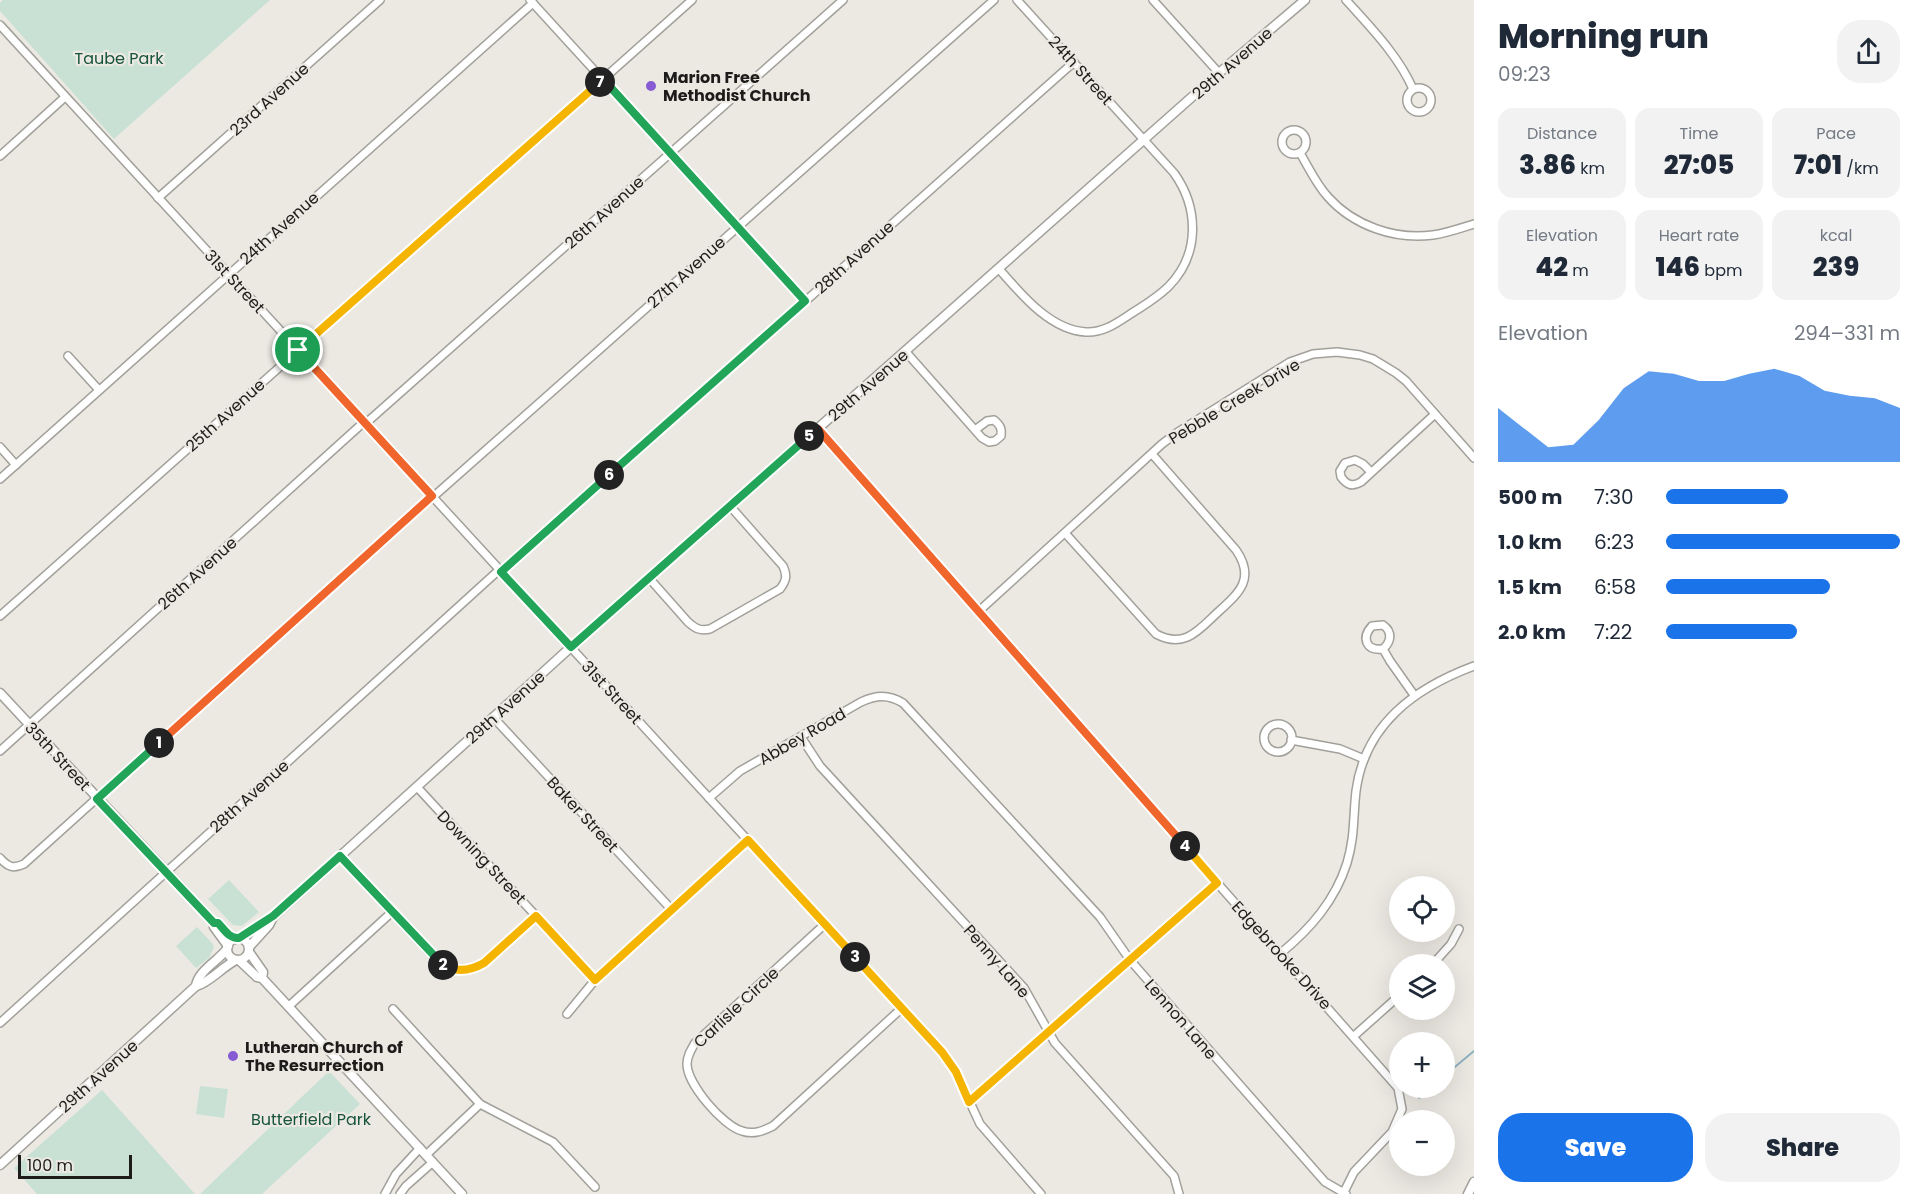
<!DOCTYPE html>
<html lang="en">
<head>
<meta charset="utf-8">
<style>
  :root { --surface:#fff; --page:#f2f2f3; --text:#1f2937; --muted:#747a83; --accent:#1a73e8 }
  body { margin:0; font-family:Poppins,sans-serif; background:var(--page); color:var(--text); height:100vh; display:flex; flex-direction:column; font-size:22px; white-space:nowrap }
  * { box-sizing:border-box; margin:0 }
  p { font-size:20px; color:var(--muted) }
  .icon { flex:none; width:33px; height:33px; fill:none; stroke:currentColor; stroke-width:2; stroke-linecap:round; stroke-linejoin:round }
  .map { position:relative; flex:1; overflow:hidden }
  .details { display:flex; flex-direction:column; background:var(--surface); width:450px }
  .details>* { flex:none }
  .buttons { position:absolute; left:1389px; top:876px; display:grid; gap:12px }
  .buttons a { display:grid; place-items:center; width:66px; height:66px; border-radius:50%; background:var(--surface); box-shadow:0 6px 24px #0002; font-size:30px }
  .scale { position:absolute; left:18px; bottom:15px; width:114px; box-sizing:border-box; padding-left:6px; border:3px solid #1d1c1a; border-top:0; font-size:16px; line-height:21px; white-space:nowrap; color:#1d1c1a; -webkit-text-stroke:4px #ece9e3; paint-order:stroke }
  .pin { position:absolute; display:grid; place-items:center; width:51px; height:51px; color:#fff; margin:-26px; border:3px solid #fff; border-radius:50%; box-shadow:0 2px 6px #0007 }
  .km { position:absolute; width:30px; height:30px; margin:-15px; border-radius:50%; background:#222; color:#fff; font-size:16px; line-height:30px; text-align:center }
  .round { display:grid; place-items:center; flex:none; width:63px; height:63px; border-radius:24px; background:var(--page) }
  .summary { display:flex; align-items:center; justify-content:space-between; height:102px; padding:0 24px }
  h1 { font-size:33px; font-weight:800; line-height:45px }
  .figures { display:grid; grid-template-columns:repeat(3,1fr); gap:9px; height:102px; padding:6px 24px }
  .figures div { display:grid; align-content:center; border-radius:15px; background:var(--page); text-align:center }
  .figures b { font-size:26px; font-weight:800 }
  .figures small { font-size:16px; font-weight:400 }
  .figures p { font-size:16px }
  .chart { height:168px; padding:12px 24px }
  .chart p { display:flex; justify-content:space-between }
  .chart svg { width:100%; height:108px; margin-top:6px; fill:var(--accent); opacity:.7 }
  .cta { display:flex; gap:12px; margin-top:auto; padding:12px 24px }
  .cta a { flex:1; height:69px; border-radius:24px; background:var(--accent); color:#fff; font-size:24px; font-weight:800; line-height:69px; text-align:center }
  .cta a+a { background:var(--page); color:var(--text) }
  ul { padding:0 24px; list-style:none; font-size:20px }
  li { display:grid; grid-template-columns:96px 72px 1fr; align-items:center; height:45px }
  li i { height:15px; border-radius:8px; background:var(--accent) }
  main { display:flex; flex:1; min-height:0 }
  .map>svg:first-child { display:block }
</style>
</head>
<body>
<main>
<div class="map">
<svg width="1474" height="1194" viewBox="0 0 1474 1194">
  <rect width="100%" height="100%" fill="#ece9e3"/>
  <g fill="#c9e1d5">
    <path d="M 3,0 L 270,0 L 114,139 L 0,11 L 0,3 Z"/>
    <path d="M 229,880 L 259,912 L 242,926 L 233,925 L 208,899 Z"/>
    <path d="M 197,927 L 212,943 L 214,947 L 209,958 L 196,968 L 176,946 Z"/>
    <path d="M 329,1071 L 360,1104 L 262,1194 L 200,1194 Z"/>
    <path d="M 200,1086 L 228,1089 L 224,1118 L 196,1114 Z"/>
    <path d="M 102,1090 L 195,1194 L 37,1194 L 14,1168 Z"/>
  </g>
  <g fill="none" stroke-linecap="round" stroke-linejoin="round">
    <g stroke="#8db2bf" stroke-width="2">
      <path d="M 1444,1076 L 1474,1051"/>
      <path d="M 1419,1098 L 1432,1088"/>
    </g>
    <defs>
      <g id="minor">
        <path d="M 530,0 L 805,301"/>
        <path d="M 1153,0 L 1219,73"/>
        <path d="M 1346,0 C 1371,28 1398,55 1413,89"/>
        <path d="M 0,25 L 942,1052 L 956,1072 L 980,1124 L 1041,1194"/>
        <circle cx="1419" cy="100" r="12"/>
        <circle cx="1294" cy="142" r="12"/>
        <path d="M 1300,153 C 1309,168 1316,184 1328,197 C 1354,226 1395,240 1433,235 C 1447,233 1461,228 1474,224"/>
        <path d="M 0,156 L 65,97"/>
        <path d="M 158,198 L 380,0"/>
        <path d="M 999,269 C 1021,294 1050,330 1086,332 C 1104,333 1118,322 1132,313 C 1145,305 1158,297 1169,286 C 1200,254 1199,208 1174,173 L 1017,0"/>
        <path d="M 906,352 L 982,438 L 989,442 L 995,441 L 1001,436 C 1002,428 1000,425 994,420 L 987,421 L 975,430"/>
        <path d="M 68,356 L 99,390"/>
        <path d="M 365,424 L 843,0"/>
        <path d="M 817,429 L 1398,1088 L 1402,1109 L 1392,1132 L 1354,1172 L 1343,1194"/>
        <path d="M 0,447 L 16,465"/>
        <path d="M 1371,472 L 1363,464 L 1355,460 L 1345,463 L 1340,471 L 1341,477 C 1347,485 1352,487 1361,482 L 1435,414"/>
        <path d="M 0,479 L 533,3"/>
        <path d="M 433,497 L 994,0"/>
        <path d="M 1065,533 L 1156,634 C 1184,649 1198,631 1217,613 C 1239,593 1256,579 1236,550 L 1152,454"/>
        <path d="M 501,572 L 1074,62"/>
        <path d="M 649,578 L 688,622 C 696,629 700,631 710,629 L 780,589 C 787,580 787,575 783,566 L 730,506"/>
        <path d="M 979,611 L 1162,444 L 1178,432 L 1290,362 L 1313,354 L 1337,352 L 1360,355 L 1373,359 L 1396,373 L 1406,381 L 1474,458"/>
        <path d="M 0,616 L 692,0"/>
        <path d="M 1383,649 C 1366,651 1361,638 1372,626 L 1383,625 C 1393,632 1391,642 1383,649 L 1390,661 L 1414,695"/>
        <path d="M 493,717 L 672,910"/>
        <circle cx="1278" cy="738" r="14"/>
        <path d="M 801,737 L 820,766 L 1024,988 L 1055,1043 L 1174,1176 L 1179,1194"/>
        <path d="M 1291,740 L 1340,749 L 1364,759"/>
        <path d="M 0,751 L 364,422"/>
        <path d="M 417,787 L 595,980"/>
        <path d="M 709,798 L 740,771 L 861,702 C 876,695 888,694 903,703 L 1100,917 L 1130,960 L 1325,1182 L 1346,1194"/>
        <path d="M 340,856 L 438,961 C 453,973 467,973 484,963 L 536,916"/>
        <path d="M 0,858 C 8,867 13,869 24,864 L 432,496"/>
        <path d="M 825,924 L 695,1043 C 691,1050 687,1056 687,1064 C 687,1084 723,1126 742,1131 C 753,1135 763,1131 773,1126 L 902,1008"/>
        <path d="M 1281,953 C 1310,929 1335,901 1347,863 C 1355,836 1353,817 1356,791 C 1365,724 1415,688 1474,666"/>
        <path d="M 1433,964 L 1451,944 L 1459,929"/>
        <path d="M 289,1006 L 392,912"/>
        <path d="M 393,1009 L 480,1104 L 553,1142 L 595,1187"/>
        <path d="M 567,1014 L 595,980 L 748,840"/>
        <path d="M 0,1023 L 499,570"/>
        <path d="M 1354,1036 L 1400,995"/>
        <path d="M 969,1102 L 1217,883"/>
        <path d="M 426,1155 L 480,1104"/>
        <path d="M 385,1194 L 396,1174 L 420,1148"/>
        <path d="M 400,1194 L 406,1186 L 433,1162"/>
      </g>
      <g id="tertiary">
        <path d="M 0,693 L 214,923 L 218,923 L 228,934 L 235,939"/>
        <path d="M 214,923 L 214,927 L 228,946"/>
        <circle cx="238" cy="949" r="11"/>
        <path d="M 239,938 C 251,932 261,922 273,917 L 571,647 L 1219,73 L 1305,0"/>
        <path d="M 249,947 L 269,925 L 273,917"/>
        <path d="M 249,952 L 263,972 L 262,978"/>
        <path d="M 240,961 L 257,977 L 262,978 L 462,1194"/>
        <path d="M 196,986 C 198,971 218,961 227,949"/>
        <path d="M 0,1165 L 196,986 C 209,983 222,967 236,960"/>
        <path d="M 1468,1194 L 1474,1182"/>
      </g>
    </defs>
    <use href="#minor" stroke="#a2a09a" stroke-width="10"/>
    <use href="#tertiary" stroke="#a2a09a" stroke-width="11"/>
    <use href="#minor" stroke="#fff" stroke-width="7"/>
    <use href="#tertiary" stroke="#fff" stroke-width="8"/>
  </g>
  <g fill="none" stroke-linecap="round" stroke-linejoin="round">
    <defs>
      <path id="split-1" d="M 159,743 L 432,496 L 298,350"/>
      <path id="split-2" d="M 159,743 L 97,799 L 214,923 L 218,923 C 224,929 229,939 239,938 L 273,916 L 340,856 L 443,965"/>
      <path id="split-3" d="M 443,965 C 457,973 470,971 484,963 L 536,916 L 595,980 L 748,840 L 855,957"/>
      <path id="split-4" d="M 855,957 L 942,1052 L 956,1072 L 969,1102 L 1217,883 L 1185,846"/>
      <path id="split-5" d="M 809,436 L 818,429 L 1185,846"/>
      <path id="split-6" d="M 609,475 L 501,572 L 571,647 L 809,436"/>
      <path id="split-7" d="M 600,82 L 603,79 L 805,301 L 609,475"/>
      <path id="split-8" d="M 298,350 L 600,82"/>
    </defs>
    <use href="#split-1" stroke="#fff" stroke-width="12"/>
    <use href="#split-2" stroke="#fff" stroke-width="12"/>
    <use href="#split-3" stroke="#fff" stroke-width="12"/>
    <use href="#split-4" stroke="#fff" stroke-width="12"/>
    <use href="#split-5" stroke="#fff" stroke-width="12"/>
    <use href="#split-6" stroke="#fff" stroke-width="12"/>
    <use href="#split-7" stroke="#fff" stroke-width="12"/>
    <use href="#split-8" stroke="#fff" stroke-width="12"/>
    <use href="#split-1" stroke="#f0652b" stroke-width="8"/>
    <use href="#split-2" stroke="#22a559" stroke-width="8"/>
    <use href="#split-3" stroke="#f5b400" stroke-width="8"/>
    <use href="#split-4" stroke="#f5b400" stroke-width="8"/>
    <use href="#split-5" stroke="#f0652b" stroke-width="8"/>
    <use href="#split-6" stroke="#22a559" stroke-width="8"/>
    <use href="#split-7" stroke="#22a559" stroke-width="8"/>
    <use href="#split-8" stroke="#f5b400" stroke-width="8"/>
  </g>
  <g fill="#865bd4" stroke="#ece9e3" stroke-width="2">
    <circle cx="651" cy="86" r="6"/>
    <circle cx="233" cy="1056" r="6"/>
  </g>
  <g text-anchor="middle" stroke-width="4.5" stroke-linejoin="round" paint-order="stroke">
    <g font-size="16" fill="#15533b" stroke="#ece9e3">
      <text x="119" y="64">Taube Park</text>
      <text x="311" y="1125">Butterfield Park</text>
    </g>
    <g font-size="16" fill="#1d1c1a" stroke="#ece9e3">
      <text transform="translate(1232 63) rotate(-41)" y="6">29th Avenue</text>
      <text transform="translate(1081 70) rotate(48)" y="6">24th Street</text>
      <text transform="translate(269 99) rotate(-42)" y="6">23rd Avenue</text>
      <text transform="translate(604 212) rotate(-42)" y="6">26th Avenue</text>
      <text transform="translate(279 228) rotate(-42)" y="6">24th Avenue</text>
      <text transform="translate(854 257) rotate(-42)" y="6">28th Avenue</text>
      <text transform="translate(686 272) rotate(-42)" y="6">27th Avenue</text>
      <text transform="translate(235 281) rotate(47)" y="6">31st Street</text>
      <text transform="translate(868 385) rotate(-41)" y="6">29th Avenue</text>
      <text transform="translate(1234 401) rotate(-31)" y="6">Pebble Creek Drive</text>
      <text transform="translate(225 415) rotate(-42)" y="6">25th Avenue</text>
      <text transform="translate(197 573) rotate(-42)" y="6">26th Avenue</text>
      <text transform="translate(612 692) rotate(47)" y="6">31st Street</text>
      <text transform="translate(505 707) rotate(-42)" y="6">29th Avenue</text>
      <text transform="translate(802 736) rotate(-30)" y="6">Abbey Road</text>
      <text transform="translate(58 756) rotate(47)" y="6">35th Street</text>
      <text transform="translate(249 796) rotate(-42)" y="6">28th Avenue</text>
      <text transform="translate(583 814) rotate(47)" y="6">Baker Street</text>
      <text transform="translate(482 857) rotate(47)" y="6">Downing Street</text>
      <text transform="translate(1282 955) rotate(48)" y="6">Edgebrooke Drive</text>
      <text transform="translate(997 961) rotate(49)" y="6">Penny Lane</text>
      <text transform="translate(736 1007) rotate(-43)" y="6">Carlisle Circle</text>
      <text transform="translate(1181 1019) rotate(49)" y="6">Lennon Lane</text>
      <text transform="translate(98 1076) rotate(-42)" y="6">29th Avenue</text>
    </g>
    <g font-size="16" font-weight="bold" fill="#1d1c1a" stroke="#ece9e3" text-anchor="start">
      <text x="663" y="83">Marion Free<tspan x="663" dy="18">Methodist Church</tspan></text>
      <text x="245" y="1053">Lutheran Church of<tspan x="245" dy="18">The Resurrection</tspan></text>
    </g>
  </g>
</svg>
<div class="buttons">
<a><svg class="icon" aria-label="locate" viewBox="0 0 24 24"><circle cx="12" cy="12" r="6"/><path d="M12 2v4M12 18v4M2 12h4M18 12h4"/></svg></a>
<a><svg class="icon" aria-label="layers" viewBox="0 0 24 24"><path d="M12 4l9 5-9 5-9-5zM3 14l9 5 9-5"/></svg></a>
<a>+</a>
<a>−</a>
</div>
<div class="scale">100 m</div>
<div class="pin" style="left:298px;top:350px;background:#1e9e55"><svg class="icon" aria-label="arrive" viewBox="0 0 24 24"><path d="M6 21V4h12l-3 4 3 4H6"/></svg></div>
<b class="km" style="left:159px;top:743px">1</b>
<b class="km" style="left:443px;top:965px">2</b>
<b class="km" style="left:855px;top:957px">3</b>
<b class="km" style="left:1185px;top:846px">4</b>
<b class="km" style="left:809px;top:436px">5</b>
<b class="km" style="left:609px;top:475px">6</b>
<b class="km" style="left:600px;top:82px">7</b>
</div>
<section class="details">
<div class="summary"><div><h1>Morning run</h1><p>09:23</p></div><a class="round"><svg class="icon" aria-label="share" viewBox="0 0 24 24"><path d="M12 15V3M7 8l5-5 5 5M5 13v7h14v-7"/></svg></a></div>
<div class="figures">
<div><p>Distance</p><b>3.86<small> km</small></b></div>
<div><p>Time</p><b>27:05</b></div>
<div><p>Pace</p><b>7:01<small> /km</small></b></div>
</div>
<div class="figures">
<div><p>Elevation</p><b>42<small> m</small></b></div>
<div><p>Heart rate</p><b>146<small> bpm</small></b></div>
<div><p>kcal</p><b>239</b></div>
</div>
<div class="chart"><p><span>Elevation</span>294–331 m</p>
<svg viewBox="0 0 160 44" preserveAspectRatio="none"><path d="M0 44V22L10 30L20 38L30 37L40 27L50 14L60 7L70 8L80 11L90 11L100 8L110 6L120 9L130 15L140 17L150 18L160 22V44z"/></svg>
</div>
<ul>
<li><b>500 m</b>7:30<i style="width:52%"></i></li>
<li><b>1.0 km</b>6:23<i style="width:100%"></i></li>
<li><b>1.5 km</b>6:58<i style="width:70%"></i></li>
<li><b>2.0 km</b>7:22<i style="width:56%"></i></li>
</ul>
<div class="cta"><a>Save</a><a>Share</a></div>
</section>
</main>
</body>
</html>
